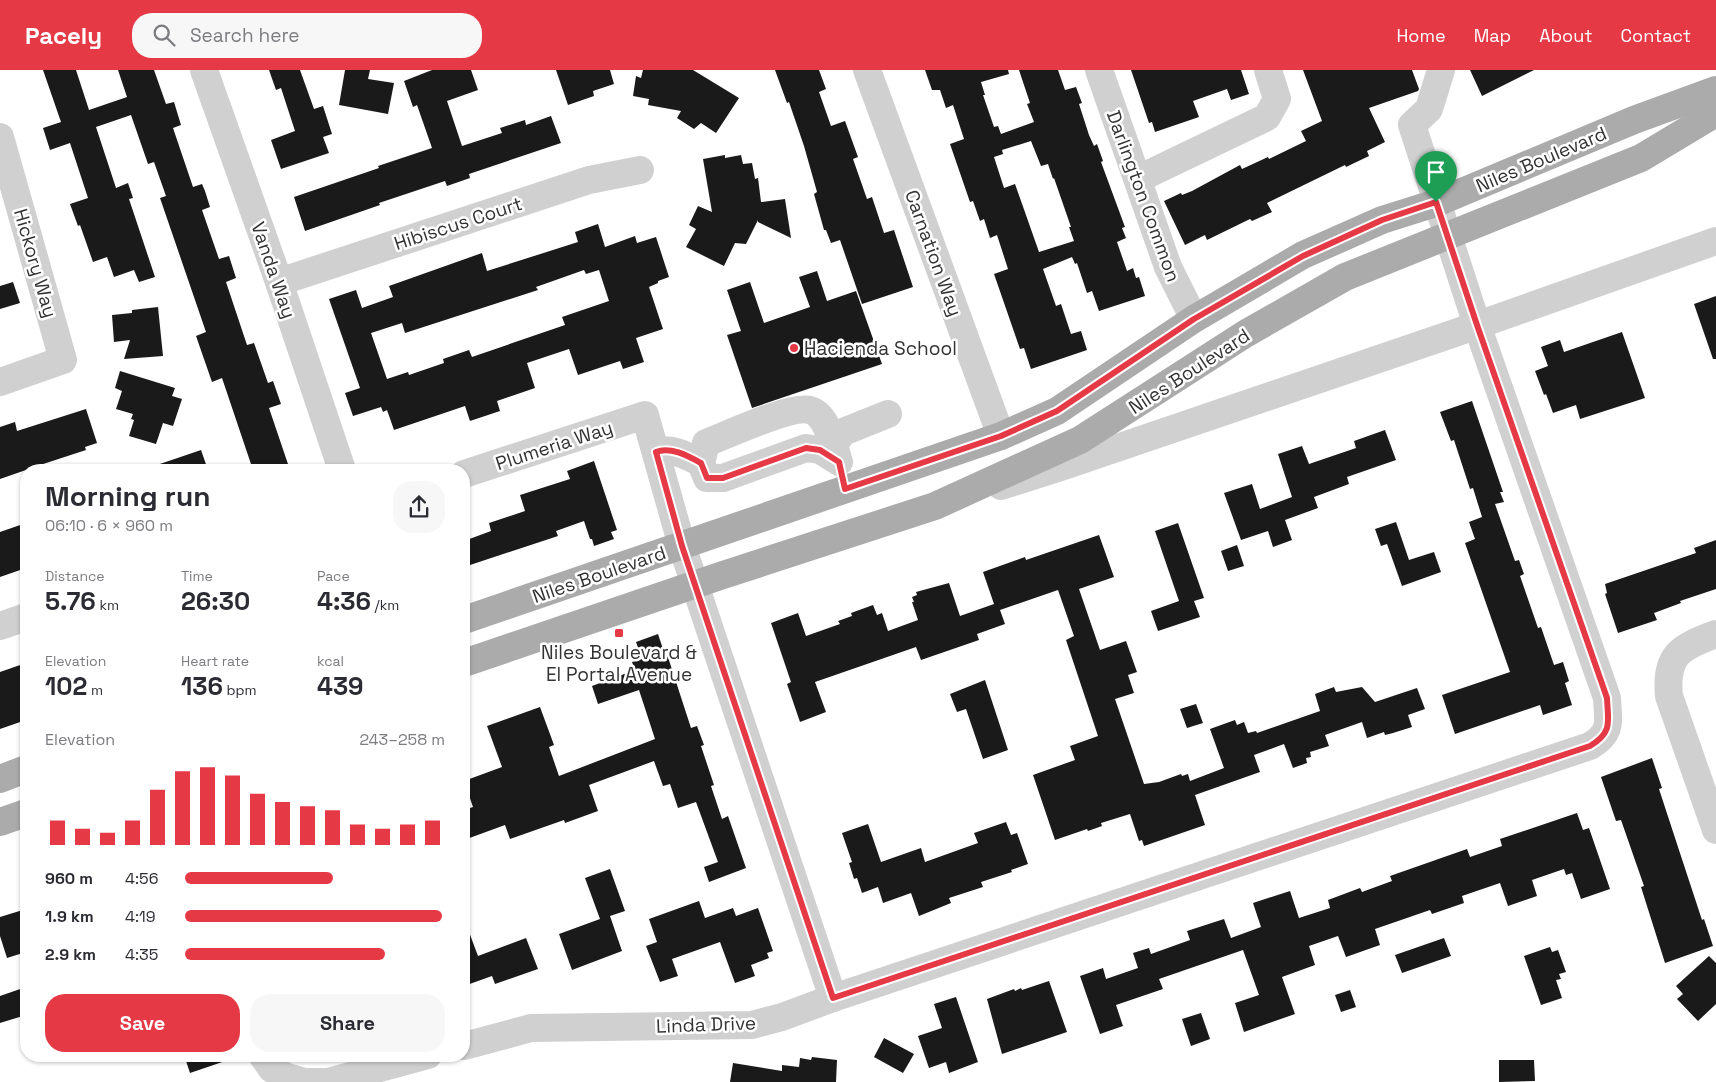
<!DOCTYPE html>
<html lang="en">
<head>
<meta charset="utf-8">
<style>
  :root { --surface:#fff; --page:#f7f7f7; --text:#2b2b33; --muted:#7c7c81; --accent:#e63946 }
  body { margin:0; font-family:"Space Grotesk",sans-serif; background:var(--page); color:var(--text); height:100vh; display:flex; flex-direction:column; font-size:19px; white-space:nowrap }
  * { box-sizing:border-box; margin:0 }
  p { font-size:16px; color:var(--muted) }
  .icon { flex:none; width:28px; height:28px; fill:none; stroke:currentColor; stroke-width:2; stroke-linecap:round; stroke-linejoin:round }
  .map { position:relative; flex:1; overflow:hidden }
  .side { position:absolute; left:20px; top:394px; width:450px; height:598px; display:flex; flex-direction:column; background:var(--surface); border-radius:20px; box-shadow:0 1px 4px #0004 }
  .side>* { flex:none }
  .pin { position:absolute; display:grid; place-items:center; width:42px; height:42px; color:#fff; margin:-51px -21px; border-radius:50% 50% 50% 0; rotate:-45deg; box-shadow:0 0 5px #0007 }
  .pin .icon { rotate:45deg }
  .round { display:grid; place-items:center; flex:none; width:52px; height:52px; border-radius:20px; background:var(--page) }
  .head { display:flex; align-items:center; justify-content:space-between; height:85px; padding:0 25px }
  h1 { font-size:28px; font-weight:600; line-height:38px }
  .metrics { display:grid; grid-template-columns:repeat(3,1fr); gap:8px; height:85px; padding:5px 25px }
  .metrics div { display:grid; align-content:center }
  .metrics b { font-size:25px; font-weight:600 }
  .metrics small { font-size:14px; font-weight:400 }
  .metrics p { font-size:14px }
  .chart { height:140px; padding:10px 25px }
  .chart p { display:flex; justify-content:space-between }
  .chart svg { width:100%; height:90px; margin-top:5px; stroke:var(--accent); stroke-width:6 }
  .button { display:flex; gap:10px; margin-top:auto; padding:10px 25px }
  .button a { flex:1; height:58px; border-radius:20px; background:var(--accent); color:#fff; font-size:20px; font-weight:600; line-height:58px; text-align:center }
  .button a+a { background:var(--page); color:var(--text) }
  ul { padding:0 25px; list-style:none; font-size:16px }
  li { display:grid; grid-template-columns:80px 60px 1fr; align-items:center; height:38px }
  li i { height:12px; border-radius:6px; background:var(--accent) }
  header { display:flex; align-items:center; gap:30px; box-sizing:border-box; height:70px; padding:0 25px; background:var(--accent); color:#fff }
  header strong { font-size:24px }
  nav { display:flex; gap:28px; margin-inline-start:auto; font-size:18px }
  .search { width:350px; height:45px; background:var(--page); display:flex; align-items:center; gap:12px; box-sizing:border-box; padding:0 18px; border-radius:20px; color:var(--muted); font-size:19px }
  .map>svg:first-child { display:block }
</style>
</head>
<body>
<header>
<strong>Pacely</strong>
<div class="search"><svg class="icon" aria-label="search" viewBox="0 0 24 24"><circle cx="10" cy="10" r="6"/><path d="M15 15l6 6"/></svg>Search here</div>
<nav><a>Home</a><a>Map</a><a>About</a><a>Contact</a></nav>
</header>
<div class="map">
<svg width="1716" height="1012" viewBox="0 0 1716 1012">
  <rect width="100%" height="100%" fill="#fff"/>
  <g fill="#1a1a1a" fill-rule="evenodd">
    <path d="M 43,0 L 76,0 L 89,40 L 127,27 L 118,0 L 154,0 L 166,34 L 174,32 L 181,55 L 173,58 L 193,117 L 202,114 L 205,121 L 210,137 L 202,140 L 219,189 L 229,186 L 236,208 L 226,212 L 247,275 L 254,273 L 268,313 L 273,311 L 281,334 L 269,338 L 290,400 L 253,400 L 222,308 L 212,312 L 196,266 L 206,262 L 160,128 L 166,126 L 154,92 L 148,94 L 131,45 L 96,57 L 116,118 L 128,113 L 133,128 L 129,129 L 155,207 L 139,212 L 134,200 L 114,207 L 107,187 L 93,192 L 80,155 L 78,156 L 70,134 L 88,128 L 70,73 L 50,80 L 43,58 L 61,52 Z"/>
    <path d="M 269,0 L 300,0 L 314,39 L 323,36 L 332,64 L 323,67 L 329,83 L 281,99 L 271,70 L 295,61 L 281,18 L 276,20 Z"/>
    <path d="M 345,0 L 370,0 L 368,9 L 394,13 L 388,44 L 339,35 Z"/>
    <path d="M 432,0 L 471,0 L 478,20 L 447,31 L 462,76 L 502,63 L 500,58 L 525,50 L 526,55 L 551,46 L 561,73 L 469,104 L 470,108 L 447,116 L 445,111 L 379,133 L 380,135 L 305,161 L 294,127 L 379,98 L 378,96 L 432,78 L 417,35 L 413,37 L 404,11 Z"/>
    <path d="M 556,0 L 610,0 L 614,14 L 593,21 L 594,26 L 568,35 Z"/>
    <path d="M 643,0 L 693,0 L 739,28 L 716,63 L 701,53 L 694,59 L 677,48 L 681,41 L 648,35 L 649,29 L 633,26 L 636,6 L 641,8 Z"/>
    <path d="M 775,0 L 819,0 L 826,19 L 819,22 L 831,56 L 845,51 L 858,87 L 853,89 L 867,129 L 872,127 L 884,163 L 894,160 L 913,217 L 862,234 L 840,170 L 831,173 L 826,160 L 824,160 L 814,124 L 817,122 L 804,76 L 789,32 L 787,33 Z"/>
    <path d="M 925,0 L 1008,0 L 1009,4 L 981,12 L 985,25 L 983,25 L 994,57 L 998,56 L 1001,64 L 1034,52 L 1027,34 L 1030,33 L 1019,0 L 1058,0 L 1065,20 L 1076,17 L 1082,33 L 1079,34 L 1089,65 L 1094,76 L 1097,74 L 1103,91 L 1101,92 L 1125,157 L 1122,158 L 1126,168 L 1117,172 L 1127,201 L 1133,198 L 1136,208 L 1139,207 L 1145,226 L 1099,241 L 1092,221 L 1087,223 L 1077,193 L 1075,194 L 1072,187 L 1043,199 L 1056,236 L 1061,234 L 1071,264 L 1081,261 L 1087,280 L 1031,299 L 1024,278 L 1020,279 L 994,204 L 1008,199 L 997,165 L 990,168 L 984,149 L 980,151 L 973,131 L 970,132 L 950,74 L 964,69 L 953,35 L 946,38 L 940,20 L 932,20 ZM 1031,71 L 1041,96 L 1048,94 L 1053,109 L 1054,108 L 1071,157 L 1069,157 L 1074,171 L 1039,182 L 1015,114 L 1004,118 L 994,87 L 1003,84 L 1002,80 Z"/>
    <path d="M 1131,0 L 1241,0 L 1249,24 L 1231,30 L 1227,19 L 1193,31 L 1199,47 L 1155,62 L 1152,52 L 1149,53 Z"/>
    <path d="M 1303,0 L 1412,0 L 1419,19 L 1418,21 L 1369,38 L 1385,72 L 1367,81 L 1369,86 L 1346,97 L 1345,95 L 1267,133 L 1272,142 L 1252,151 L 1250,149 L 1207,170 L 1205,165 L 1185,175 L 1164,131 L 1181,123 L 1182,125 L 1192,121 L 1240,95 L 1242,99 L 1268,87 L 1269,89 L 1306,71 L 1301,61 L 1322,51 Z"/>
    <path d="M 1470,0 L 1534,0 L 1482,26 Z"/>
    <path d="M 725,85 L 725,88 L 741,85 L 743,94 L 752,93 L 755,109 L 758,108 L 761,132 L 785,129 L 791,168 L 758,152 L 758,150 L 746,174 L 735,173 L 724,196 L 686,177 L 696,159 L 689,155 L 698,136 L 712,142 L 703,89 Z"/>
    <path d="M 598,154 L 605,177 L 635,166 L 637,173 L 656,167 L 669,207 L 658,211 L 658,213 L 649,217 L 663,259 L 636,268 L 644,292 L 623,299 L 620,291 L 578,305 L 569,279 L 527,293 L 535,318 L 497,331 L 500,341 L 470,351 L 465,336 L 394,360 L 387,340 L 383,342 L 381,337 L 353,346 L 345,323 L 360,318 L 329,229 L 356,220 L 362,238 L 393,227 L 389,216 L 482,183 L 487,201 L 578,172 L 575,162 ZM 584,200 L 586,204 L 599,200 L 609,231 L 562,247 L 565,255 L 472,287 L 469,280 L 443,289 L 444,293 L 409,305 L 408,302 L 387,309 L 371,263 L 402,253 L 405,263 L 538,220 L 536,217 Z"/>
    <path d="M 817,201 L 827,231 L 856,221 L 882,294 L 752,338 L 727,265 L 741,261 L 727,220 L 750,212 L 764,253 L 810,237 L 799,207 Z"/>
    <path d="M 13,212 L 20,233 L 0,239 L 0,216 Z"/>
    <path d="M 1716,226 L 1716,289 L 1713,289 L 1694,234 Z"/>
    <path d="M 158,237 L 163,286 L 124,289 L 130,270 L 114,272 L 112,245 L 132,243 L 132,240 Z"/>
    <path d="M 1622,262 L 1645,328 L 1580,349 L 1576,335 L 1553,343 L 1546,324 L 1544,325 L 1535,301 L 1548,296 L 1541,277 L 1560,270 L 1564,282 Z"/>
    <path d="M 120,301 L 175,318 L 172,326 L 182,329 L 173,356 L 163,353 L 156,374 L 129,366 L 134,350 L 131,349 L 133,344 L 116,339 L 122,321 L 115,318 Z"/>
    <path d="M 1472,331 L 1503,422 L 1500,422 L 1504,432 L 1495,434 L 1515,491 L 1519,490 L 1524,504 L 1520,506 L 1538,558 L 1541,557 L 1554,595 L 1563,592 L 1569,611 L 1565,613 L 1572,635 L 1543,645 L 1540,635 L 1455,664 L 1442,625 L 1510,602 L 1465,473 L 1475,469 L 1469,452 L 1482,447 L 1473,418 L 1470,419 L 1454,370 L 1451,371 L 1440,342 Z"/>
    <path d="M 86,339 L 97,373 L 85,377 L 86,380 L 34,397 L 35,400 L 26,400 L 0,409 L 0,357 L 15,352 L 17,361 Z"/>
    <path d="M 1385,360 L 1396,390 L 1347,407 L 1349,414 L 1314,427 L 1318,438 L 1285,450 L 1292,470 L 1273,477 L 1268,461 L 1241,470 L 1224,423 L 1252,414 L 1260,439 L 1292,427 L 1278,384 L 1302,376 L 1309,394 L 1356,378 L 1354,371 Z"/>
    <path d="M 201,380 L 208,400 L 151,400 L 151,397 Z"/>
    <path d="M 594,391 L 617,460 L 611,462 L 614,469 L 594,476 L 592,469 L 590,469 L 584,451 L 556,461 L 558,466 L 464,497 L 464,471 L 491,461 L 489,453 L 525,441 L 520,425 L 570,409 L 567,401 Z"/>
    <path d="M 1396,452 L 1409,490 L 1434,482 L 1441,502 L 1402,516 L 1387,474 L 1381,476 L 1375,459 Z"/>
    <path d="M 26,453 L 26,498 L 0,507 L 0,462 Z"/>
    <path d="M 1178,453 L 1204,528 L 1194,531 L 1200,547 L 1158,561 L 1151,541 L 1179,531 L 1155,461 Z"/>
    <path d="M 1099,465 L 1114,507 L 1079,519 L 1100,580 L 1126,571 L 1137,602 L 1128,605 L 1134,623 L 1115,629 L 1144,714 L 1159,712 L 1181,704 L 1182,706 L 1188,704 L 1190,711 L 1224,698 L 1210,659 L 1235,650 L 1237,655 L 1244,652 L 1248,663 L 1256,661 L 1257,663 L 1320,641 L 1315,624 L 1334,617 L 1336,622 L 1362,617 L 1375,632 L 1417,618 L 1425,639 L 1408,645 L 1412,657 L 1393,663 L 1385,665 L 1384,662 L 1367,668 L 1362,652 L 1325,665 L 1329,676 L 1310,682 L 1311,687 L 1306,688 L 1307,693 L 1293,698 L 1284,674 L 1254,685 L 1260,702 L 1195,725 L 1205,755 L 1144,776 L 1142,770 L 1139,771 L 1130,744 L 1101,753 L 1102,756 L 1088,761 L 1087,759 L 1055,770 L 1033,705 L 1075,690 L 1070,676 L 1098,666 L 1066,570 L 1074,566 L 1058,520 L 1000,540 L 1005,554 L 977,564 L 979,570 L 921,590 L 916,577 L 815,612 L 826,642 L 800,652 L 787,614 L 791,612 L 771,553 L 798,543 L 806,566 L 840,554 L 838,551 L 852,546 L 851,543 L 873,535 L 877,545 L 882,543 L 888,561 L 918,550 L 912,532 L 914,532 L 912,527 L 917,525 L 916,522 L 949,513 L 960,546 L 994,534 L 983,502 L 1025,487 L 1026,490 Z"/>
    <path d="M 1716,470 L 1716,519 L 1680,531 L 1681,533 L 1654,543 L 1657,550 L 1618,563 L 1605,524 L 1607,523 L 1605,514 L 1696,483 L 1694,478 Z"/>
    <path d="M 1237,475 L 1244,496 L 1228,501 L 1221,481 Z"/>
    <path d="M 658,564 L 664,582 L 666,581 L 691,658 L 697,656 L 704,675 L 701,676 L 714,715 L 711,716 L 722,749 L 728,746 L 746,798 L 709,812 L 704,797 L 718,792 L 696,732 L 678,738 L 670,714 L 663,716 L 654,691 L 589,715 L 598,741 L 565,753 L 564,750 L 510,769 L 505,755 L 464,770 L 464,740 L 473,737 L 464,711 L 502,697 L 487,656 L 540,637 L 554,675 L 549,677 L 559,706 L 655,669 L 639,620 L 598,634 L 592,616 L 635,600 L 632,592 L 642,589 L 636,572 Z"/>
    <path d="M 26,593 L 26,650 L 0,659 L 0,602 Z"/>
    <path d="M 985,610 L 1008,680 L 983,689 L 966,639 L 957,642 L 950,624 Z"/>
    <path d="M 1196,634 L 1203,653 L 1187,658 L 1180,639 Z"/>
    <path d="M 1652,688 L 1662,718 L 1659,719 L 1677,774 L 1702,850 L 1704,849 L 1713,876 L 1665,893 L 1641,817 L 1644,816 L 1621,750 L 1616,751 L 1601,707 Z"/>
    <path d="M 1577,743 L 1583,760 L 1589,758 L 1610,819 L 1581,829 L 1572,803 L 1566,805 L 1564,799 L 1532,810 L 1537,826 L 1508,836 L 1500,813 L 1462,826 L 1464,833 L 1432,844 L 1430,840 L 1375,859 L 1380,875 L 1346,887 L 1338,866 L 1309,876 L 1315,895 L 1282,907 L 1295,944 L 1244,962 L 1235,933 L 1259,925 L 1243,880 L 1159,909 L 1163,919 L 1116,935 L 1123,956 L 1100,964 L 1080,906 L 1103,898 L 1106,909 L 1138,898 L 1133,883 L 1149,878 L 1151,884 L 1190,870 L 1187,861 L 1224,849 L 1231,868 L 1261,857 L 1253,833 L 1290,821 L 1299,848 L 1330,838 L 1328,830 L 1360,818 L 1362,822 L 1392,811 L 1390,806 L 1467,779 L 1470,787 L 1502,776 L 1500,769 Z"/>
    <path d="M 1006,752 L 1011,765 L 1017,763 L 1028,794 L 1011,800 L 1012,802 L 981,812 L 983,817 L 949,828 L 951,833 L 919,846 L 911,823 L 883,833 L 878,817 L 862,823 L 857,808 L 854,809 L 849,793 L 852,792 L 842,763 L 868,754 L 881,792 L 921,778 L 925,792 L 978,773 L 974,763 Z"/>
    <path d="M 610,799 L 625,841 L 610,846 L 622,881 L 572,900 L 559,864 L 600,849 L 585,808 Z"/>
    <path d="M 699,831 L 705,848 L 733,838 L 736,846 L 758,838 L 773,881 L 767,883 L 769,888 L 751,895 L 755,906 L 735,913 L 720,872 L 672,889 L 678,906 L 660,912 L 646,876 L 657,872 L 649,849 Z"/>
    <path d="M 26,839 L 26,882 L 7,888 L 0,866 L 0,847 Z"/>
    <path d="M 464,854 L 466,854 L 478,886 L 526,868 L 538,899 L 495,914 L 492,906 L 464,916 Z"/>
    <path d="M 1444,868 L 1451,886 L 1402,903 L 1395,885 Z"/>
    <path d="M 1550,877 L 1552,882 L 1558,880 L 1566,902 L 1559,904 L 1561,909 L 1556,910 L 1562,928 L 1541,935 L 1524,886 Z"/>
    <path d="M 1709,886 L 1716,893 L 1716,934 L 1698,951 L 1677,929 L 1683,924 L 1676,916 Z"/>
    <path d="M 1049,911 L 1067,962 L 1002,984 L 987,929 L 1014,919 L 1015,921 L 1021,918 L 1022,920 Z"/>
    <path d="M 26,917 L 26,945 L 0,953 L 0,926 Z"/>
    <path d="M 1350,920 L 1356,937 L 1341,942 L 1335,925 Z"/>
    <path d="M 956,927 L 978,992 L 949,1003 L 946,992 L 929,998 L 918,966 L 942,958 L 934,934 Z"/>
    <path d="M 1201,943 L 1210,969 L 1191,976 L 1182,949 Z"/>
    <path d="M 884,968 L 914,984 L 903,1003 L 874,987 Z"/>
    <path d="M 184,985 L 234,985 L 234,988 L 190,1003 Z"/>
    <path d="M 812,987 L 837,990 L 836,1012 L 730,1012 L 733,993 L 782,1001 L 782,995 L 799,997 L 800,988 L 811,990 Z"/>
    <path d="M 1499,990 L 1534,990 L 1535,1011 L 1499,1012 Z"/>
  </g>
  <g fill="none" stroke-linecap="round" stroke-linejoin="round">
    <g stroke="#d0d0d0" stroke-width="28">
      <path d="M 204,0 L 279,212 L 342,400"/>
      <path d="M 867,0 L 1001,366"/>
      <path d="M 1099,0 L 1168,197 L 1194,249"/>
      <path d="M 0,67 L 63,290 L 0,312"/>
      <path d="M 1138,109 L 1267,47 L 1277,29 L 1268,0"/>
      <path d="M 279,212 L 589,110 L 640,100"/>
      <path d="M 834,374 C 829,363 824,344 810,340 C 791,335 727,365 706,373 L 701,393 L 707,408 L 723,408 L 806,378 L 820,380 L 839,392"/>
      <path d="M 656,382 C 670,376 688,386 701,393"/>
      <path d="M 838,389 L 834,374 L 843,362 L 888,344"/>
      <path d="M 464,404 L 645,345 L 682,476 L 833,928"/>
      <path d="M 1001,416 L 1064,396 L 1455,263 L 1716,171"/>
      <path d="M 0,556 L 26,547"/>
      <path d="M 1716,564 C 1680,577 1665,585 1669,626 L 1716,760"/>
      <path d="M 464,976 L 531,958 L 752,955 L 782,947 L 833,928 L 1590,676 C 1613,662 1608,652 1607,628 L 1477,255 L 1412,55 L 1429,39 L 1441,0"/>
      <path d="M 262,985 L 272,999 L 287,1007 L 304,1012 L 328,1012 L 428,985"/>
    </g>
    <g stroke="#ababab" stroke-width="28">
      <path d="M 464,550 L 1001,366 L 1057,341 L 1194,249 L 1303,185 L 1382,150 L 1436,133 L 1634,50 L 1716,20"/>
      <path d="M 464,593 L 720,506 L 935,436 L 1080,370 L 1245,264 L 1345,207 L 1641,88 L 1716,43"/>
      <path d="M 0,709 L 26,699"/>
      <path d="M 0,752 L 26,743"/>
    </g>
  </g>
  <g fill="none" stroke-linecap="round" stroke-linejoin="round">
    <defs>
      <path id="route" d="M 1436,132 L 1477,255 L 1607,628 C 1608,652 1613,662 1590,676 L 833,928 L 682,476 L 656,382 C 670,376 688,386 701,393 L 707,408 L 723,408 L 806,378 L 820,380 L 839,392 L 845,419 L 1001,366 L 1057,341 L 1194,249 L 1303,186 L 1382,150 Z"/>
    </defs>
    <use href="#route" stroke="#fff" stroke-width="10"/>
    <use href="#route" stroke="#e63946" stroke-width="6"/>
  </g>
  <g fill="#e63946" stroke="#fff" stroke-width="2">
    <circle cx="794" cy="278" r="5"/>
    <rect x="614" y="558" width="10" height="10" rx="2.5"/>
  </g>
  <g text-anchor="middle" stroke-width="5" stroke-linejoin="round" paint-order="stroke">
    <g font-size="19" fill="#333" stroke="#fff">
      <text transform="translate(1541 89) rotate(-23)" y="7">Niles Boulevard</text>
      <text transform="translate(1144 126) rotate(70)" y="7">Darlington Common</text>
      <text transform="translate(458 153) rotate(-18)" y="7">Hibiscus Court</text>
      <text transform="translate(934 183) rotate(70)" y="7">Carnation Way</text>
      <text transform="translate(36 193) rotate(74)" y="7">Hickory Way</text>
      <text transform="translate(274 200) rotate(71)" y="7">Vanda Way</text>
      <text transform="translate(1189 301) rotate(-33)" y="7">Niles Boulevard</text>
      <text transform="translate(554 375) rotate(-18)" y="7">Plumeria Way</text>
      <text transform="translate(599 504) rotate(-19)" y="7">Niles Boulevard</text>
      <text transform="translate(706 954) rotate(-2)" y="7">Linda Drive</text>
    </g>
    <g font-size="19" fill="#333" stroke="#fff" text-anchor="start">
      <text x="804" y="285">Hacienda School</text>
      <text x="619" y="589" text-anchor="middle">Niles Boulevard &amp;<tspan x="619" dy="22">El Portal Avenue</tspan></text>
    </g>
  </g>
</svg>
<div class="pin" style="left:1436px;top:132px;background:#1e9e55"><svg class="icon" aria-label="arrive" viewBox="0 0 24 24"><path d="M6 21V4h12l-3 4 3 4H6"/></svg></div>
<section class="side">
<div class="head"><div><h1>Morning run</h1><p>06:10 · 6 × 960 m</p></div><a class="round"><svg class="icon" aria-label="share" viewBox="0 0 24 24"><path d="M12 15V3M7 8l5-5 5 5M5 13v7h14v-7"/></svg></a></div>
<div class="metrics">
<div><p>Distance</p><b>5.76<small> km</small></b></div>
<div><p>Time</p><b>26:30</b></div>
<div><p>Pace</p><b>4:36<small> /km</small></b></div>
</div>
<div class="metrics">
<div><p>Elevation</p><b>102<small> m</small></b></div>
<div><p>Heart rate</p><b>136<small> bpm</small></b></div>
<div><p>kcal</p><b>439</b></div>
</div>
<div class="chart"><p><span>Elevation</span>243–258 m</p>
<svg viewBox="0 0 160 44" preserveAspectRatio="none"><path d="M5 44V32M15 44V36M25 44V38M35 44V32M45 44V17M55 44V8M65 44V6M75 44V10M85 44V19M95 44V23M105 44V25M115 44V27M125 44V34M135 44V36M145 44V34M155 44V32"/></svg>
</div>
<ul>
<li><b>960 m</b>4:56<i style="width:57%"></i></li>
<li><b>1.9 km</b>4:19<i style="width:99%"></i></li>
<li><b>2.9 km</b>4:35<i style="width:77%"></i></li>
</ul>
<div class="button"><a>Save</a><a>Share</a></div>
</section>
</div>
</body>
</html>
